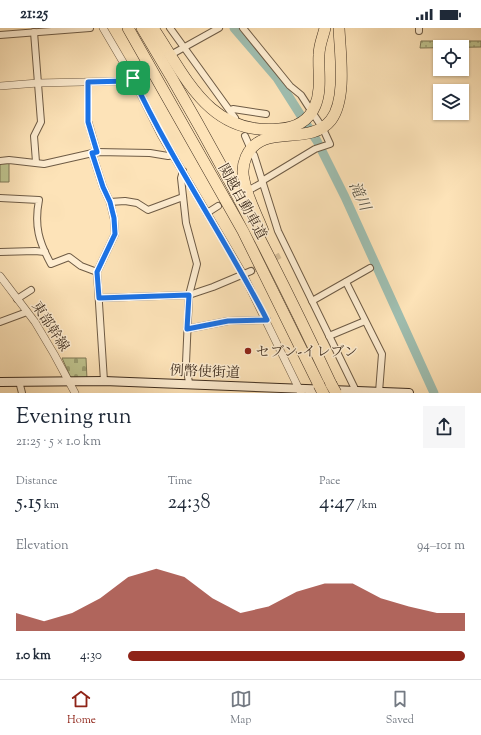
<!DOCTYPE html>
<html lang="en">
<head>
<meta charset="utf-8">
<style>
  :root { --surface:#fff; --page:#f6f6f7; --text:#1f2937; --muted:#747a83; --line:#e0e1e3; --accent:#8f2418 }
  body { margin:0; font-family:"Sorts Mill Goudy","Noto Serif JP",serif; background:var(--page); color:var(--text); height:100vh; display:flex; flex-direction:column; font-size:15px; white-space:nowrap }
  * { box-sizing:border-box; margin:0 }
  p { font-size:13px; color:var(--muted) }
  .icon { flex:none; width:22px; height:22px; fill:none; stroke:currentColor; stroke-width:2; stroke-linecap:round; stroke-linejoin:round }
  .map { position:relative; height:365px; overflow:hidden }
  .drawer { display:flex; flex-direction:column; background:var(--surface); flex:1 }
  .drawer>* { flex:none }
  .fabs { position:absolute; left:433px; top:12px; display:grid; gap:8px }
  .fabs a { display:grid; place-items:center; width:36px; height:36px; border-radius:0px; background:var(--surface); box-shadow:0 1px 3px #0004; font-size:20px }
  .pin { position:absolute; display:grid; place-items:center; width:34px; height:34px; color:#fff; margin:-17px; border-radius:8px; box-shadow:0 2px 6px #0006 }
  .round { display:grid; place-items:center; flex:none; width:42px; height:42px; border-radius:0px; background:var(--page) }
  .summary { display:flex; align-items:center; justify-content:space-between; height:68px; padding:0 16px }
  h1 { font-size:22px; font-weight:600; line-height:30px }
  .figures { display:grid; grid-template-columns:repeat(3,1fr); gap:6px; height:68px; padding:4px 16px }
  .figures div { display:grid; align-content:center }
  .figures b { font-size:20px; font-weight:600 }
  .figures small { font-size:11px; font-weight:400 }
  .figures p { font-size:11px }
  .chart { height:112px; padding:8px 16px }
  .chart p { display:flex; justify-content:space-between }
  .chart svg { width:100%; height:72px; margin-top:4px; fill:var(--accent); opacity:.7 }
  ul { padding:0 16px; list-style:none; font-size:13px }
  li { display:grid; grid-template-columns:64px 48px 1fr; align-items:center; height:30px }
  li i { height:10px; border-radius:5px; background:var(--accent) }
  .status { display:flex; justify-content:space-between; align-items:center; height:28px; padding:0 20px; background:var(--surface); direction:ltr }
  .status svg { height:11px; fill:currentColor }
  .tab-bar { display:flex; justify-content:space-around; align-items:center; height:56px; border-top:1px solid var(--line); background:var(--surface); font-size:11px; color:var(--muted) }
  .tab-bar a { display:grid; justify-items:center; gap:2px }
  .tab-bar .on { color:var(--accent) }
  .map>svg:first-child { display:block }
</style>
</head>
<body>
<div class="status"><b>21:25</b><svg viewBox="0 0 49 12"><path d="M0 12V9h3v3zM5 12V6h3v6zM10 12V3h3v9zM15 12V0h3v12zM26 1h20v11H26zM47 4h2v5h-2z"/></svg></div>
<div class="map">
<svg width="481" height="365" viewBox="0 0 481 365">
  <defs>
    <pattern id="grass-dots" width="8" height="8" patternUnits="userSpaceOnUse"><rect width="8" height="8" fill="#bfc48f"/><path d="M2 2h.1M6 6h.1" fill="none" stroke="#9da074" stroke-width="1.8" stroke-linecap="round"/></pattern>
    <pattern id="cemetery-stones" width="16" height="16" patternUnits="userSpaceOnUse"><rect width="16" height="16" fill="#bfc48f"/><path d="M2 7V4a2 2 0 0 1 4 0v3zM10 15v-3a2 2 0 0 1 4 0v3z" fill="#9da074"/></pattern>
  </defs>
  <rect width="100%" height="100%" fill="#fde3b8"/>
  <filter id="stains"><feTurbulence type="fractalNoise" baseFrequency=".005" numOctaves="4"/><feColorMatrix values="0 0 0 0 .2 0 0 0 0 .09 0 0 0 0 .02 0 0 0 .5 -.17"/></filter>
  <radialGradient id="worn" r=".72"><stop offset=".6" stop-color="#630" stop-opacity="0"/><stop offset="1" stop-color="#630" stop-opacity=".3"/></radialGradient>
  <path fill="url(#grass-dots)" stroke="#7f7957" d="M 421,13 L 481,13 L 481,19 L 420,20 Z"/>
  <path fill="url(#cemetery-stones)" stroke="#7f7957" d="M 62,330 L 86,330 L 87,351 L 71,350 Z"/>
  <path fill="#bfc48f" stroke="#7f7957" d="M 4,134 L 9,134 L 9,154 L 0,154 L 0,136 Z"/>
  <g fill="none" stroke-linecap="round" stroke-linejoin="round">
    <path stroke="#9fbeb0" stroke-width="9" d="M 234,0 L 277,50 L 317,113 L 345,169 L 434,365"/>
    <path stroke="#d7bf99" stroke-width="6" stroke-dasharray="6 3" stroke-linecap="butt" d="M 251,243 L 281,227"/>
    <defs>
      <g id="minor">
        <path d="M 170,0 L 235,90"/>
        <path d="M 243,0 L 290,58 L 301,67 L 310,81"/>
        <path d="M 419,0 L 419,3"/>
        <path d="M 34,4 L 41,94 L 34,108 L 36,134"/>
        <path d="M 0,7 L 90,0"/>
        <path d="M 174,25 L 219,0"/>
        <path d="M 133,51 L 142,45"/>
        <path d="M 88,54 L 88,93 L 97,124"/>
        <path d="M 230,82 L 233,81 L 266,86"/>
        <path d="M 314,87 L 320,96"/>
        <path d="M 245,108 L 249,117"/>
        <path d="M 92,125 L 103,159 L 110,174 L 114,191 L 115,206 L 97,244 L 104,353"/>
        <path d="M 254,127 L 278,203 L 357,365"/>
        <path d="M 0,133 L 9,132 L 44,136 L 97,124 L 150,125 L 168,128 L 172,127"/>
        <path d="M 183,143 L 181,150 L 186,195 L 197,236 L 189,267 L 186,335 L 189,355"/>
        <path d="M 262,153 L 315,121 L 330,116 L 324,103"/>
        <path d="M 251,161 L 262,155"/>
        <path d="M 0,170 L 39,172 C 34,198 39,214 51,236 L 69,229 L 81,238 L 97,244"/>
        <path d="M 110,174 L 125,173 L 137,175 L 148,182 L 183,169"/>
        <path d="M 207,185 L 218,178"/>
        <path d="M 0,224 L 35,223 L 45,224"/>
        <path d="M 346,254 L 382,326 L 379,364"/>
        <path d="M 99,270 L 189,267 L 213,259 L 251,243"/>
        <path d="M 17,271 L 31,262"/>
        <path d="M 312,273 L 370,240"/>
        <path d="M 0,294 L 27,284"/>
        <path d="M 187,301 L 228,293 L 267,292"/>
        <path d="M 329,308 L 365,293"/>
        <path d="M 19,353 L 22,365"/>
      </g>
      <g id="tertiary">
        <path d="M 103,0 L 133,51 L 161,107 L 243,246 L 301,365"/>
        <path d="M 0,58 L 38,55 L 127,53 L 133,51"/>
        <path d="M 0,248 L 35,294 L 54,326 L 75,365"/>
      </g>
      <path id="secondary" d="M 0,354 L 104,353 L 409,365"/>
      <g id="motorway">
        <path d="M 128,0 L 243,203 L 319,357"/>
        <path d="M 142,0 C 212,115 274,234 331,356"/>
        <path d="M 153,0 C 186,49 209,108 279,101 C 295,100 309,93 315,78 C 322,62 318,43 319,27 C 319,17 323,9 325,0"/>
        <path d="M 263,203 C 257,187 247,170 244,152 C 242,144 243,136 246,129 C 262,93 309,120 331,92 C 347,71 340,25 339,0"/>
      </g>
    </defs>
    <use href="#minor" stroke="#6e5b45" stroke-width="8"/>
    <use href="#tertiary" stroke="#6e5b45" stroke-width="8"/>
    <use href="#secondary" stroke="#3f2e1f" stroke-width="10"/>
    <use href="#motorway" stroke="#3f2e1f" stroke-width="12"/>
    <use href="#minor" stroke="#feedd1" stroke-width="6"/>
    <use href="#tertiary" stroke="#feedd1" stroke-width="7"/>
    <use href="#secondary" stroke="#feedd1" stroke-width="8"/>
    <use href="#motorway" stroke="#fde3b8" stroke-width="11"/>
    <defs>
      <g id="motorway-bridge">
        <path d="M 331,356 L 336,365"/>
        <path d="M 319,357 L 323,365"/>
      </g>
    </defs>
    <use href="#motorway-bridge" stroke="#3f2e1f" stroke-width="12" stroke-linecap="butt"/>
    <use href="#motorway-bridge" stroke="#fde3b8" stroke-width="11"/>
  </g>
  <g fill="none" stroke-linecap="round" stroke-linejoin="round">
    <defs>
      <path id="route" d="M 133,50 C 172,134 225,210 267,292 L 228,293 L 187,301 L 189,267 L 99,270 L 97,244 L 115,206 L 114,190 L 110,174 L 103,159 L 92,125 L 97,124 L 88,94 L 88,54 L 127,53 Z"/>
    </defs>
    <use href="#route" stroke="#fff" stroke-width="8"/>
    <use href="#route" stroke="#1a73e8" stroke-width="5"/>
  </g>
  <circle fill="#8f2418" stroke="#feedd1" stroke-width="1.5" cx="248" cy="323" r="4"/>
  <g text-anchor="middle" stroke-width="3" stroke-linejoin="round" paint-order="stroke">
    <g font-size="14" fill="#3f2e1f" stroke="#feedd1">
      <text transform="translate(243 173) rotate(61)" y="5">関越自動車道</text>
      <text transform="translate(51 298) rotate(57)" y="5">東部幹線</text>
      <text transform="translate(205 343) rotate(2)" y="5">例幣使街道</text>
    </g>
    <g font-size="14" fill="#3f2e1f" stroke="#feedd1" text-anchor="start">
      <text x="256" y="328">セブン-イレブン</text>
    </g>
    <g font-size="15" font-style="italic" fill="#575243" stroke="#feedd1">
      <text transform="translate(360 168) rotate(65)" y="5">滝川</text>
    </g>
  </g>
  <rect width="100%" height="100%" filter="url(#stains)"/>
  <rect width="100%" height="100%" fill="url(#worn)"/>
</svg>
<div class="fabs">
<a><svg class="icon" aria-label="locate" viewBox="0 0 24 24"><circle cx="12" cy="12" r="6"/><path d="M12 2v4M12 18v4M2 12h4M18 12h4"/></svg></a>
<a><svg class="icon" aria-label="layers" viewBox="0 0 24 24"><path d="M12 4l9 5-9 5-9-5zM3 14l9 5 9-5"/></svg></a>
</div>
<div class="pin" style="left:133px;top:50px;background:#1e9e55"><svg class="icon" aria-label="arrive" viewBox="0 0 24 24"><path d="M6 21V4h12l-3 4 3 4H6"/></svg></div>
</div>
<section class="drawer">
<div class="summary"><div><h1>Evening run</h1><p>21:25 · 5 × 1.0 km</p></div><a class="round"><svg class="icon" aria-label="share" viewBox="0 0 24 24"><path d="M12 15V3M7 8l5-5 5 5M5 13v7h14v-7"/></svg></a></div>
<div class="figures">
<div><p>Distance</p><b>5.15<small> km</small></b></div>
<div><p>Time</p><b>24:38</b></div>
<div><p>Pace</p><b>4:47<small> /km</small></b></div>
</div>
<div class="chart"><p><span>Elevation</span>94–101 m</p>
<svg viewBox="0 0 160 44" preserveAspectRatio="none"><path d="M0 44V33L10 38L20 33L30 24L40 11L50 6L60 11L70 24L80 33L90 29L100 20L110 15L120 15L130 24L140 29L150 33L160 33V44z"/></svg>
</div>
<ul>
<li><b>1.0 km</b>4:30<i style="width:100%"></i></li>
</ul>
</section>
<nav class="tab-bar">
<a class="on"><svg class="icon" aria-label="home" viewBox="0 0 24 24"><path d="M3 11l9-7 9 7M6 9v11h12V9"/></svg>Home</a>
<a><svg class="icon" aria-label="map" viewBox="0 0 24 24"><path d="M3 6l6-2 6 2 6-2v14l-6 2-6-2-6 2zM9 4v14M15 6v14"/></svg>Map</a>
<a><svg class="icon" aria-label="saved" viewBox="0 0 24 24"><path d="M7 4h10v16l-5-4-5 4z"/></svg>Saved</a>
</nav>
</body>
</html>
